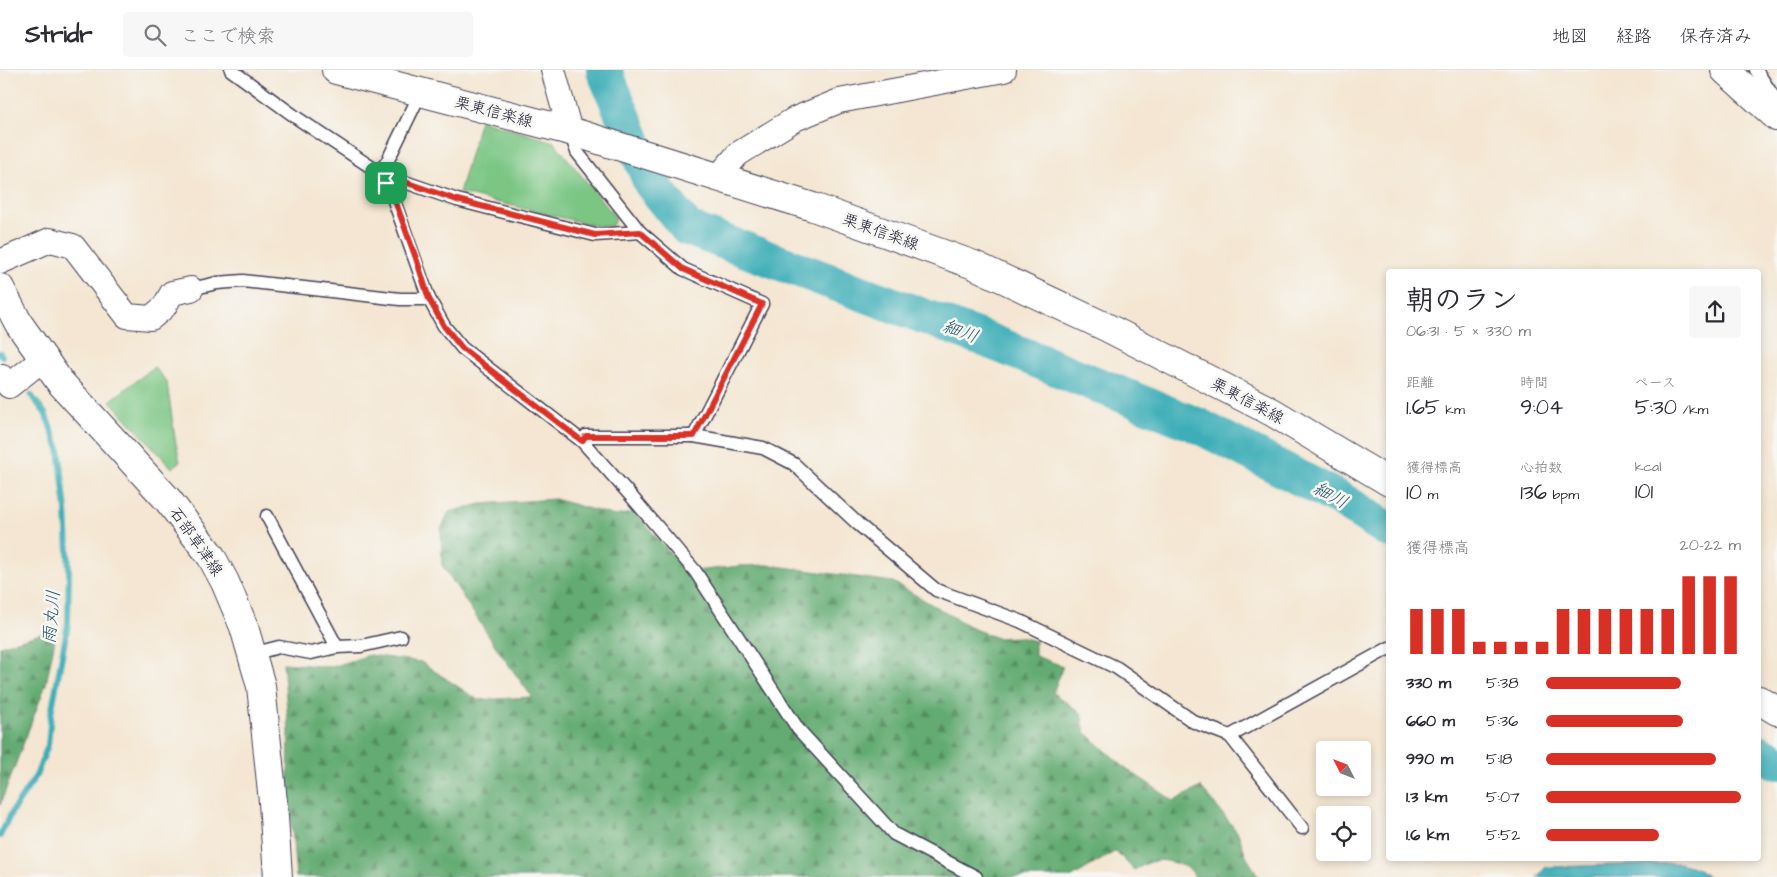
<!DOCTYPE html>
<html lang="ja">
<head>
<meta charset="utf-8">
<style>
  :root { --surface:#fff; --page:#f7f7f7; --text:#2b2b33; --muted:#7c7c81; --line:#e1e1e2; --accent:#d93025 }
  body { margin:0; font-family:"Architects Daughter","Klee One",sans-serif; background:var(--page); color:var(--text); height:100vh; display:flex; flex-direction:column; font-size:19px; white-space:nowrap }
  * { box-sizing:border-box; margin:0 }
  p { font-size:16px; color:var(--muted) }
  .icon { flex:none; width:28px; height:28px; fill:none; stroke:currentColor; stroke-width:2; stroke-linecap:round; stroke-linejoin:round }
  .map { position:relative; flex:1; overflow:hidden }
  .side { position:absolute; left:1386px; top:199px; width:375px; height:592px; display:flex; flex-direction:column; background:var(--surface); border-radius:5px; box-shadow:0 2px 8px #0003 }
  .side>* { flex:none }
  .needle { width:32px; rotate:312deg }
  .tools { position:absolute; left:1316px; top:671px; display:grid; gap:10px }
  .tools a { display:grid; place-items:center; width:55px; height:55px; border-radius:5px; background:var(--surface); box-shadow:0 2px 8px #0003; font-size:25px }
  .pin { position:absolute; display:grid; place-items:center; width:42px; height:42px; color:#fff; margin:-21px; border-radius:10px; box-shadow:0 2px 8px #0006 }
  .round { display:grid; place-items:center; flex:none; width:52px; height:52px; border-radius:5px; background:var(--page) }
  .headline { display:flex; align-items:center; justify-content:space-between; height:85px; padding:0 20px }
  h1 { font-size:28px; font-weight:600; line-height:38px }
  .metrics { display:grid; grid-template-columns:repeat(3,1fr); gap:8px; height:85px; padding:5px 20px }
  .metrics div { display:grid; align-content:center }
  .metrics b { font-size:21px; font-weight:600 }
  .metrics small { font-size:14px; font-weight:400 }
  .metrics p { font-size:14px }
  .chart { height:140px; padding:10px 20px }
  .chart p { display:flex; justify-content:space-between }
  .chart svg { width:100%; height:90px; margin-top:5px; stroke:var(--accent); stroke-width:6 }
  ul { padding:0 20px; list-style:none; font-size:16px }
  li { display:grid; grid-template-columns:80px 60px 1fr; align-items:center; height:38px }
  li i { height:12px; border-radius:6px; background:var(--accent) }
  header { display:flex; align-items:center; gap:30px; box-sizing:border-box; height:70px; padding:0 25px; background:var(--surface); border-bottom:1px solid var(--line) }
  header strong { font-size:24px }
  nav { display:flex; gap:28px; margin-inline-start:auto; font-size:18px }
  .search { width:350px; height:45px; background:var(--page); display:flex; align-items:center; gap:12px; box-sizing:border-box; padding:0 18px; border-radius:5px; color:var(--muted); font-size:19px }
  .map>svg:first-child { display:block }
</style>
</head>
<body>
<header>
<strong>Stridr</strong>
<div class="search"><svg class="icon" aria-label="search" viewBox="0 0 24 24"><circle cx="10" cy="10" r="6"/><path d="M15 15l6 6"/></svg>ここで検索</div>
<nav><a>地図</a><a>経路</a><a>保存済み</a></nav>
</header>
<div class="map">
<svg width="1777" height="807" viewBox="0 0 1777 807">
  <defs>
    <pattern id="forest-firs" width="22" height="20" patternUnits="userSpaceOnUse" patternTransform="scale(1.25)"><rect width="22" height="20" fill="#64ab72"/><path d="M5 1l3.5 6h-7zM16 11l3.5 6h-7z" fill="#528b5f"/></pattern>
  </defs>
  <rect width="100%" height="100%" fill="#f6f6f2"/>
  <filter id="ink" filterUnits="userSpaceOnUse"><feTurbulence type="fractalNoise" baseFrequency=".02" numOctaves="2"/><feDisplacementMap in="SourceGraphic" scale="10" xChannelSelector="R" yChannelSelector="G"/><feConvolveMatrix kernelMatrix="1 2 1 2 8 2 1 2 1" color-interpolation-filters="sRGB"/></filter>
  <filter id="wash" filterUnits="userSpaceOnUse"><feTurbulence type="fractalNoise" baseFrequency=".0096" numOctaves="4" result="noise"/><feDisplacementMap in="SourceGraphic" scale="20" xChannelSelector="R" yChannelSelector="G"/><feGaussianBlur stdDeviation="1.12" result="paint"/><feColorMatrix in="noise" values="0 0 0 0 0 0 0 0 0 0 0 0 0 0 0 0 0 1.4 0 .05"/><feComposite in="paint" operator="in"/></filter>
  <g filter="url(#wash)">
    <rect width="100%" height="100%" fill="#f4e6d2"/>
    <g fill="#7bc684" stroke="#4e7460">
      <path d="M 480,50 L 554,72 L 616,148 L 612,156 L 597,156 L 459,123 Z"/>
      <path d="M 154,297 L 167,312 L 175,369 L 180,392 L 172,398 L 110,331 Z"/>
    </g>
    <g fill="url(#forest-firs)" stroke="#436656">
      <path d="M 555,429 L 615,446 L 635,442 L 686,502 L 740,496 L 768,495 L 893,512 L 974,559 L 997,568 L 1019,567 L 1035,571 L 1035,586 L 1063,596 L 1053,623 L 1081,643 L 1085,662 L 1124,697 L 1174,731 L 1201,717 L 1238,763 L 1247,788 L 1259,807 L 1195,807 C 1192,800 1187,797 1180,795 C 1159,787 1153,790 1134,800 L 1116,781 L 1072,807 L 296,807 L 288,712 L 289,662 L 283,593 L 332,597 L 369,585 L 421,592 L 478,630 L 532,627 L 498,580 L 442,495 L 441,459 L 449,442 L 481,434 Z"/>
      <path d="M 57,559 L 46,614 L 0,735 L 0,576 Z"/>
    </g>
    <path fill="#3daeb8" stroke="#30687a" d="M 1680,793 L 1699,799 L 1708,807 L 1537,807 L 1546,797 Z"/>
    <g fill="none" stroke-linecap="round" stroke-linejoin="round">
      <g stroke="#3daeb8" stroke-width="6">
        <path d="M 0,283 L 2,286"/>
        <path d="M 0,766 L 13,740 L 36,706 L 48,675 L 51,644 L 68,554 L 69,501 L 66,440 L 59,379 L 45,343 L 31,325"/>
      </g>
      <g stroke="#3daeb8" stroke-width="36">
        <path d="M 604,0 L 651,113 L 687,158 L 982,268 L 1199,356 L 1340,429 L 1389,460"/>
        <path d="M 1759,682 L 1777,692"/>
      </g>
    </g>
  </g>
  <g filter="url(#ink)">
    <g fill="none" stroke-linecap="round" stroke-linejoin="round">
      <defs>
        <g id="service">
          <path d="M 231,0 L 300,50 L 371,97 C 381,106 387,115 393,128 L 429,229 L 444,256 L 462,278 L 582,371 L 631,426 L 695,501 L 798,659 L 894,764 L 976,807"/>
          <path d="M 1756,0 L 1777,32"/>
          <path d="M 570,62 L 577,82 L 640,162 L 683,199 L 762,234 L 694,366"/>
          <path d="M 378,103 L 387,92 L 421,22"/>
          <path d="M 386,113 L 399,110 L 457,130 L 595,165 L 640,162"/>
          <path d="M 191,219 L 217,213 L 243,211 L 400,229 L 429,229"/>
          <path d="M 582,371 L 586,366 L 694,366 L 763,378 L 794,394 L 858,454 L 936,520 L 1020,551 L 1117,598 L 1194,652 L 1230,666 L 1302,758"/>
          <path d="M 267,446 L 337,577"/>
          <path d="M 252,584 L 279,577 L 311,583 L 337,577 L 361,576 L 401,567"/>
          <path d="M 1230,666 L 1389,578"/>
        </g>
        <g id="minor">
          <path d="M 553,0 L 570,61"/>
          <path d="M 718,107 L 738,84 L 795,49 L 839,31 L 1004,0"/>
          <path d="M 0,192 L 50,170 L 73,176 L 127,246 L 151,248 L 164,237 L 172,223 L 191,219"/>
          <path d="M 0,308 L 2,307 L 9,316 L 43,289"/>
        </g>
        <path id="tertiary" d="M 1725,0 L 1777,47"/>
        <path id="secondary" d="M 0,218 L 19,254 L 60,312 L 168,430 L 211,486 L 225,512 L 244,557 L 261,616 L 273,732 L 278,807"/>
        <g id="primary">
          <path d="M 336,0 L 570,61 L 813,137 L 974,195 L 1106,257 L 1272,342 L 1389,412"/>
          <path d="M 1759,630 L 1777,641"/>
        </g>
      </defs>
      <use href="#service" stroke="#423f52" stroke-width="15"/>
      <use href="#minor" stroke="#423f52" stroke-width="26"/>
      <use href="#tertiary" stroke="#423f52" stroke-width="30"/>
      <use href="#secondary" stroke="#423f52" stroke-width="30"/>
      <use href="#primary" stroke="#423f52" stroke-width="30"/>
      <use href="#service" stroke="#fff" stroke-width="12"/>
      <use href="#minor" stroke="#fff" stroke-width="24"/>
      <use href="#tertiary" stroke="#fff" stroke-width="28"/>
      <use href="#secondary" stroke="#fff" stroke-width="28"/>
      <use href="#primary" stroke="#fff" stroke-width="28"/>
    </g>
  </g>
  <g fill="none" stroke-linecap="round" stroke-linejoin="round" filter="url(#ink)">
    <defs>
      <path id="route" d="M 399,110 L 457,130 L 595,165 L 640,162 L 683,199 L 762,234 L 694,366 L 586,366 L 582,371 L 462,278 L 444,256 L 429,229 L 417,191 L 394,128 L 386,113 Z"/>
    </defs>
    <use href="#route" stroke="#fff" stroke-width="10"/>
    <use href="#route" stroke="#d93025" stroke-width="6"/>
  </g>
  <g text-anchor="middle" stroke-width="5" stroke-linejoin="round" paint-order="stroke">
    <g font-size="16" fill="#22223b" stroke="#f6f6f2">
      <text transform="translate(494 41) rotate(15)" y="6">栗東信楽線</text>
      <text transform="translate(881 161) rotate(20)" y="6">栗東信楽線</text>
      <text transform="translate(1248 330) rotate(28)" y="6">栗東信楽線</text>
      <text transform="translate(197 471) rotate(55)" y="6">石部草津線</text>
    </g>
    <g font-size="18" font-style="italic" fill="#2d5a6d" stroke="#f6f6f2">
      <text transform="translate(961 261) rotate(21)" y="6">細川</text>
      <text transform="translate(1331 425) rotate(29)" y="6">細川</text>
      <text transform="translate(51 547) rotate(-85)" y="6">雨丸川</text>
    </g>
  </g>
</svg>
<div class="tools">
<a><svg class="needle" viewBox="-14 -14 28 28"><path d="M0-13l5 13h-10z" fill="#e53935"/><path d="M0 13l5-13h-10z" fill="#7c7c81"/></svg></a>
<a><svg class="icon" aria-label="locate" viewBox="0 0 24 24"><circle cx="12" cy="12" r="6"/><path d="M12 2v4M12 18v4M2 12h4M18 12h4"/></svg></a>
</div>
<div class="pin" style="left:386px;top:113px;background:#1e9e55"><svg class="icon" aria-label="arrive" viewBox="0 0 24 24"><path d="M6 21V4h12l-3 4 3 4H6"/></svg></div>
<section class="side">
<div class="headline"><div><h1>朝のラン</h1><p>06:31 · 5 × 330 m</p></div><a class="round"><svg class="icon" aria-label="share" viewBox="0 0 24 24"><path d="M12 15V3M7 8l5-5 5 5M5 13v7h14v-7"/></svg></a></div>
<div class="metrics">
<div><p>距離</p><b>1.65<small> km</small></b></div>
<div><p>時間</p><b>9:04</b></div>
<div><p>ペース</p><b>5:30<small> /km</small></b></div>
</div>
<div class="metrics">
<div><p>獲得標高</p><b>10<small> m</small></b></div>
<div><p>心拍数</p><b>136<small> bpm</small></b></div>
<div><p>kcal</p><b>101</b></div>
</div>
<div class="chart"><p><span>獲得標高</span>20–22 m</p>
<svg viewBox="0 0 160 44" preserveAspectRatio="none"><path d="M5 44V22M15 44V22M25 44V22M35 44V38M45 44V38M55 44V38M65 44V38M75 44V22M85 44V22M95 44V22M105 44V22M115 44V22M125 44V22M135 44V6M145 44V6M155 44V6"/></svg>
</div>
<ul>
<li><b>330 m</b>5:38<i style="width:69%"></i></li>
<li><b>660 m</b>5:36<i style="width:70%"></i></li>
<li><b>990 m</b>5:18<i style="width:87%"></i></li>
<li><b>1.3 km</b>5:07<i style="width:100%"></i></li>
<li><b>1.6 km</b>5:52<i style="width:58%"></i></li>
</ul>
</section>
</div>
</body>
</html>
